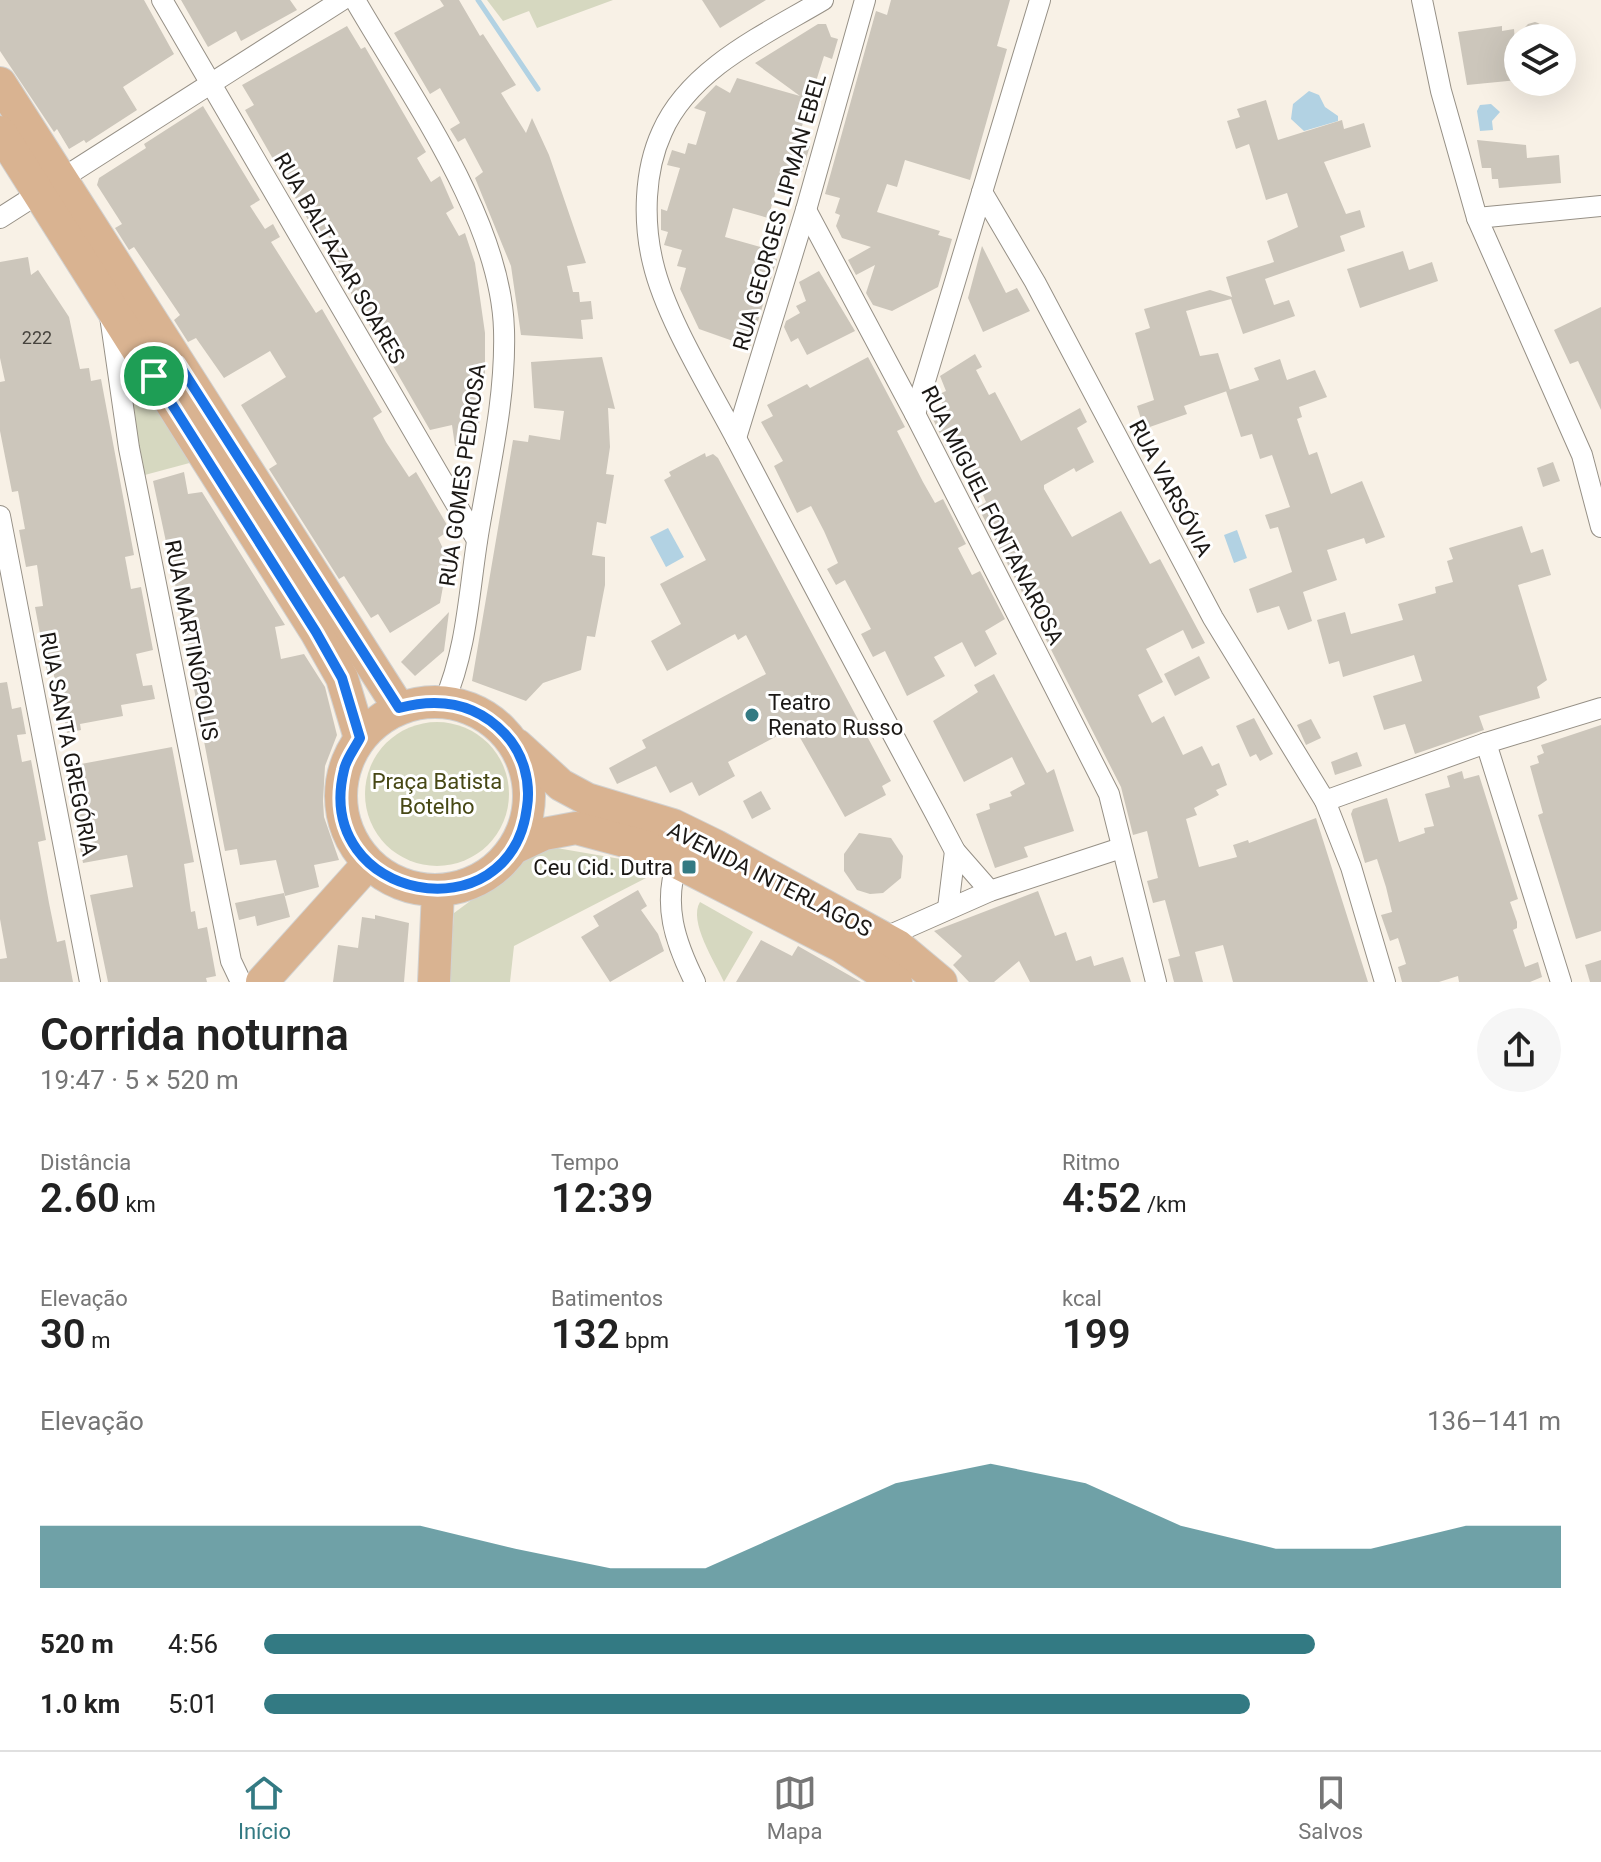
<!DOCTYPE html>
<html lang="pt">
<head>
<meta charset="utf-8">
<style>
  :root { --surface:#fff; --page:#f6f6f6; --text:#222; --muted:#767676; --line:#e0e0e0; --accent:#337a83 }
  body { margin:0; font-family:Roboto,sans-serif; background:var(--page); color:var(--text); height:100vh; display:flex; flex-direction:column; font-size:30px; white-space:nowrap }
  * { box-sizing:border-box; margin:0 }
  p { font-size:26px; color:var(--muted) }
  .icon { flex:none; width:44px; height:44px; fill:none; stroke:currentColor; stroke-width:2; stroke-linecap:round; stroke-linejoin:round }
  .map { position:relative; height:982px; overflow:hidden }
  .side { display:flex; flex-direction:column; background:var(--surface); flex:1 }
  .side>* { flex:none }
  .fabs { position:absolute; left:1504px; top:24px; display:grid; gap:16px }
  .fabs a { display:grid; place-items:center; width:72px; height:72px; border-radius:50%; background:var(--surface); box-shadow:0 8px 32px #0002; font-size:40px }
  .pin { position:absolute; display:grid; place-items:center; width:68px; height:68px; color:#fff; margin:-34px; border:4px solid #fff; border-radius:50%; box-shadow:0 2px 8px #0007 }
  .round { display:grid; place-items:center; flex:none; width:84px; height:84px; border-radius:42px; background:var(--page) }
  .summary { display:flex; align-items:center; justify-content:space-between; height:136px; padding:0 40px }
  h1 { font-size:44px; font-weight:600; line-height:60px }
  .metrics { display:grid; grid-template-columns:repeat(3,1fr); gap:12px; height:136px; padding:8px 40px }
  .metrics div { display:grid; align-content:center }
  .metrics b { font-size:40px; font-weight:600 }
  .metrics small { font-size:22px; font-weight:400 }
  .metrics p { font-size:22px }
  .chart { height:224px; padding:16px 40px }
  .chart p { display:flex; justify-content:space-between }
  .chart svg { width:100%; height:144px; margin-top:8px; fill:var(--accent); opacity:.7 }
  ul { padding:0 40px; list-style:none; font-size:26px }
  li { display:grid; grid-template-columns:128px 96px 1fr; align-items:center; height:60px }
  li i { height:20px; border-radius:10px; background:var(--accent) }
  .tabs { display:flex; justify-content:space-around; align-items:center; height:112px; border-top:2px solid var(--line); background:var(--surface); font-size:22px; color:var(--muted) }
  .tabs a { display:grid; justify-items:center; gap:4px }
  .tabs .on { color:var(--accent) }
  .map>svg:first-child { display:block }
</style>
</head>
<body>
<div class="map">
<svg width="1601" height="982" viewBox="0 0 1601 982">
  <rect width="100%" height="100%" fill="#f8f1e6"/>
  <g fill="#d6d8c0">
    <path d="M 487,0 L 613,0 L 537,28 L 529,11 L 503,21 Z"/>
    <path d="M 121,356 L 133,363 L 197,461 L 141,476 Z"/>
    <circle cx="437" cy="794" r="72"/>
    <path d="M 545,846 L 638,862 L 646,878 L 514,946 L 510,982 L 449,982 L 454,913 Z"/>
    <path d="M 700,902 L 753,932 L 724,982 C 715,962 688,921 700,902 Z"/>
  </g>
  <g fill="#b2d2e3">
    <path d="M 1309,91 L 1319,95 L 1325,107 L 1338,116 L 1338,121 L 1304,131 L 1291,119 L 1293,104 Z"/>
    <path d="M 1491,104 L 1500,112 L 1492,121 L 1493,130 L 1480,131 L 1477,111 L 1480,105 Z"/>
    <path d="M 668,528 L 684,557 L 666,567 L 650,537 Z"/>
    <path d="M 1237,530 L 1247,558 L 1234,563 L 1224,535 Z"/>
  </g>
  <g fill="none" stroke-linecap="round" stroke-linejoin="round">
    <path stroke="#b2d2e3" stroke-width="5" d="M 478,0 L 538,89"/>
  </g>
  <g fill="#ccc6bb">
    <path d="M 0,0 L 144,0 L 174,54 L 123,87 L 137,110 L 86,143 L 84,140 L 69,149 L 57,129 L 54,132 L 0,51 Z"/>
    <path d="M 181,0 L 290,0 L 297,10 L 241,41 L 236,31 L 208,47 Z"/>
    <path d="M 440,0 L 459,0 L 480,36 L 483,34 L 516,85 L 501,93 L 526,133 L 532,118 L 549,155 L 586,263 L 567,266 L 573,292 L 579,292 L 580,302 L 591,301 L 593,319 L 581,320 L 583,339 L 521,335 L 511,266 L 475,178 L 483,172 L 465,138 L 458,142 L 450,129 L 460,123 L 440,88 L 430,94 L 394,33 L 444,6 Z"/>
    <path d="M 702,0 L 766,0 L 720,28 Z"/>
    <path d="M 891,0 L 1010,0 L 997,46 L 1007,49 L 970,180 L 905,160 L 897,187 L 887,184 L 877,212 L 940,231 L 938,235 L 952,239 L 938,287 L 892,311 L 873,305 L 866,293 L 875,265 L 856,275 L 848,260 L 871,247 L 842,238 L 836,226 L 840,215 L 835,213 L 840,198 L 825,194 L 876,11 L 887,15 Z"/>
    <path d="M 1535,22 L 1538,23 L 1562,38 L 1515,38 L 1528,24 Z"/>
    <path d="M 818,24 L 826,24 L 831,37 L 838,39 L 832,59 L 824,56 L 797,142 L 810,146 L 802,172 L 792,168 L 783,193 L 776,191 L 768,218 L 733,208 L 725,237 L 768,249 L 766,256 L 777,259 L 750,347 L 699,329 L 680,289 L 686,268 L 677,266 L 682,250 L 664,245 L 668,232 L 661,230 L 661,209 L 667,211 L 680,168 L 667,165 L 672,150 L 685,154 L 688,143 L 696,145 L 706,112 L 694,108 L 716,85 L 730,93 L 737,78 L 800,96 L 755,63 Z"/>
    <path d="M 347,26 L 361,49 L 365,47 L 426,152 L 417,158 L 431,182 L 440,176 L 454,208 L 446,213 L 459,236 L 465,233 L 475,263 L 485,333 L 485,379 L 477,384 L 474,417 L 480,416 L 476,445 L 455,446 L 452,425 L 430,430 L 333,262 L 341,258 L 327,234 L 319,239 L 245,110 L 254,105 L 242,85 Z"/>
    <path d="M 1502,26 L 1502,31 L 1514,29 L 1518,80 L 1467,85 L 1458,32 Z"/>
    <path d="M 1266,100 L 1278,140 L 1342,120 L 1344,129 L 1364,123 L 1371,147 L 1324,162 L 1346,214 L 1360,210 L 1365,227 L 1340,236 L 1345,251 L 1265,279 L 1274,305 L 1289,300 L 1295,316 L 1243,334 L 1231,299 L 1186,311 L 1200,356 L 1218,353 L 1230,390 L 1184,406 L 1187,414 L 1144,429 L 1137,406 L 1154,400 L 1135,333 L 1150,328 L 1144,309 L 1210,290 L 1232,297 L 1226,277 L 1274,262 L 1267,241 L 1298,227 L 1287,193 L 1266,200 L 1249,144 L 1236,149 L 1227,121 L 1240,117 L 1237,109 Z"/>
    <path d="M 203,106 L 260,200 L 250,206 L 265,229 L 273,224 L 280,237 L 271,242 L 316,313 L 322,309 L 382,412 L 373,418 L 386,442 L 409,477 L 416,472 L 450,530 L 438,538 L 448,559 L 440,603 L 390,633 L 378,614 L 371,618 L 344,576 L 339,579 L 269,469 L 277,464 L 241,405 L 286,377 L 270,351 L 224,378 L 196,338 L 188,342 L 174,320 L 180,315 L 134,247 L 129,250 L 115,228 L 122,224 L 97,185 L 99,178 L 146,148 L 144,144 Z"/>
    <path d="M 1477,140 L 1526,145 L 1527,158 L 1559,155 L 1561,183 L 1499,188 L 1498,179 L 1492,179 L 1491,168 L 1482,168 Z"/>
    <path d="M 982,246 L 1006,293 L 1017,288 L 1030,311 L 983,332 L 968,298 Z"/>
    <path d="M 1403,251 L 1409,270 L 1432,262 L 1438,281 L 1360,308 L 1347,269 Z"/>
    <path d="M 28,257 L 31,275 L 38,270 L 69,317 L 80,369 L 89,368 L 91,381 L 101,379 L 134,555 L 125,557 L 131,589 L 141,587 L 153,650 L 136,654 L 143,686 L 152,685 L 155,699 L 121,705 L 123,716 L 80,724 L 81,730 L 67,733 L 59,687 L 56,688 L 53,670 L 47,671 L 35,607 L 43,606 L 37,565 L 26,567 L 19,530 L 25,529 L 18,491 L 12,492 L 0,431 L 0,382 L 5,381 L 0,358 L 0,262 Z"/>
    <path d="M 819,271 L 855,331 L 807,355 L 798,338 L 791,342 L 784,327 L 786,321 L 800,313 L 796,306 L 806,301 L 799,282 Z"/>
    <path d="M 1601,307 L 1601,410 L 1578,361 L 1570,364 L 1554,330 Z"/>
    <path d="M 975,354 L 982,367 L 976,370 L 989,395 L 995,392 L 1021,441 L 1080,408 L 1087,422 L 1077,428 L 1094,462 L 1076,472 L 1074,468 L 1044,485 L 1044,489 L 1072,537 L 1121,511 L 1150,564 L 1160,559 L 1205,643 L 1192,649 L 1183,630 L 1146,649 L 1163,682 L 1138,695 L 1152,723 L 1164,716 L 1183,755 L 1202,746 L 1212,766 L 1219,763 L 1227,785 L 1216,790 L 1219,795 L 1194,808 L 1197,815 L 1186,819 L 1199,867 L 1237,857 L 1233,845 L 1248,840 L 1249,843 L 1316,818 L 1368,982 L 1233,982 L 1223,945 L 1195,952 L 1203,982 L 1174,982 L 1168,959 L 1180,956 L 1165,900 L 1153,903 L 1147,881 L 1158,878 L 1147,831 L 1133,835 L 1121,787 L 1041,630 L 1050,624 L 1031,588 L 1022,592 L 978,507 L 986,502 L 983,495 L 986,489 L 955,444 L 947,448 L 929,411 L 943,405 L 937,395 L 946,391 L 940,376 Z"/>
    <path d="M 602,357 L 615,409 L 608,408 L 610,447 L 606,474 L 614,475 L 606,524 L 597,522 L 592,555 L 605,557 L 605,585 L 595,637 L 587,636 L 581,670 L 543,683 L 526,701 L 472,681 L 513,440 L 528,442 L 529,435 L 560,440 L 564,411 L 534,408 L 531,362 Z"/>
    <path d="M 868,357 L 905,427 L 897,431 L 923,482 L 935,503 L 943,499 L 966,544 L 958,548 L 972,575 L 980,571 L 1005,619 L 985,631 L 997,654 L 975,667 L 962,642 L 934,657 L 945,676 L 907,696 L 885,651 L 873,657 L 861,634 L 871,629 L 845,580 L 836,585 L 827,569 L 838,563 L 824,531 L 811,506 L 797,513 L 774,466 L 783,461 L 761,422 L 773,416 L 767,405 L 807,384 L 810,388 Z"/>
    <path d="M 1280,359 L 1287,380 L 1315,370 L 1327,397 L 1299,407 L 1302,417 L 1297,419 L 1309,455 L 1317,452 L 1331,494 L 1362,481 L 1385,537 L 1366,544 L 1364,538 L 1327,550 L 1337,580 L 1303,592 L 1312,621 L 1288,630 L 1279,606 L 1257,613 L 1249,589 L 1292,572 L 1278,527 L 1270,529 L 1265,515 L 1290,507 L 1272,455 L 1260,459 L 1252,434 L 1241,437 L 1226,391 L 1259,380 L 1254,368 Z"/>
    <path d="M 705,453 L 706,457 L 713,454 L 718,458 L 891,781 L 882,786 L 886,795 L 845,817 L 794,727 L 728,762 L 735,776 L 699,796 L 692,782 L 670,793 L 656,766 L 617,784 L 609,768 L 646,748 L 642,740 L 766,674 L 746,635 L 738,640 L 735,634 L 667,671 L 651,641 L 681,624 L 660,584 L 706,560 L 664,480 L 671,476 L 669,472 Z"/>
    <path d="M 1553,462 L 1560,481 L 1543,487 L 1537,468 Z"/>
    <path d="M 184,472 L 188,494 L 202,492 L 285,625 L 275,627 L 281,659 L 304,654 L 325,687 L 337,735 L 325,766 L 323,801 L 324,817 L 339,860 L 314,865 L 319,887 L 285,896 L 276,860 L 240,865 L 237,849 L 225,851 L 191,673 L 194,673 L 153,481 Z"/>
    <path d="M 1522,526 L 1531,553 L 1543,549 L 1551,575 L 1518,585 L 1547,680 L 1537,687 L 1540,698 L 1479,716 L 1484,730 L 1415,754 L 1405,724 L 1384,730 L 1373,696 L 1422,681 L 1414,655 L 1343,677 L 1339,661 L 1329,664 L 1317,620 L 1345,612 L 1351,634 L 1403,620 L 1398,604 L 1436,593 L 1435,587 L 1453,582 L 1447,561 L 1453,559 L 1449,548 Z"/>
    <path d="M 449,612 L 444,651 L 415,676 L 401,662 Z"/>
    <path d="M 1199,656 L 1210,678 L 1175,696 L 1164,674 Z"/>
    <path d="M 994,674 L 1047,773 L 1054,769 L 1074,831 L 1024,847 L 1028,857 L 995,868 L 976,814 L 990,809 L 989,804 L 1012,796 L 1010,792 L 1025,784 L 1012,757 L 964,782 L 933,721 L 978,692 L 974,685 Z"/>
    <path d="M 7,682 L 12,709 L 21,707 L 26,734 L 17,735 L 22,762 L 31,760 L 46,840 L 38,842 L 49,903 L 57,942 L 65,940 L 73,982 L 0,982 L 0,959 L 7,958 L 0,919 L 0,683 Z"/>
    <path d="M 1254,718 L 1273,754 L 1260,761 L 1256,754 L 1250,757 L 1236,726 Z"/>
    <path d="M 1311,719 L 1321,738 L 1306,745 L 1297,725 Z"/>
    <path d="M 1601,725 L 1601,931 L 1576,939 L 1538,815 L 1543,813 L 1530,766 L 1539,763 L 1537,756 L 1544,753 L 1541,745 Z"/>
    <path d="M 172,747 L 194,862 L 184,864 L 191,912 L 195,911 L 198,929 L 207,927 L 216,976 L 206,978 L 207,982 L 108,982 L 90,895 L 133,887 L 127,855 L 83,863 L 65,767 Z"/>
    <path d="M 1357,752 L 1362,766 L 1335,775 L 1331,762 Z"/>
    <path d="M 1462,771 L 1464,779 L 1479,775 L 1518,899 L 1510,902 L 1517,922 L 1517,928 L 1513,930 L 1525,967 L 1538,962 L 1542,977 L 1530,982 L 1459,982 L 1458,976 L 1439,982 L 1402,982 L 1398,967 L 1406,964 L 1398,938 L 1390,941 L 1381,915 L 1392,912 L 1386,887 L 1377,859 L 1365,863 L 1351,814 L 1353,809 L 1387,798 L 1399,842 L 1425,833 L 1424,828 L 1434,826 L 1425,794 L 1450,787 L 1447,776 Z"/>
    <path d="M 761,791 L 771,809 L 752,819 L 743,801 Z"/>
    <path d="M 859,833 L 891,838 L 903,856 L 901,878 L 883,893 L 870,894 L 857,890 L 844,871 L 844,854 Z"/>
    <path d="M 638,890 L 647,906 L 641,910 L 658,934 L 664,951 L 610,982 L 581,937 L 599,926 L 593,916 Z"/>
    <path d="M 1038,891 L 1055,936 L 1066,932 L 1076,961 L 1091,956 L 1094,966 L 1123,957 L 1131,982 L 1030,982 L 1019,961 L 994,982 L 969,982 L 953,965 L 962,956 L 934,931 Z"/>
    <path d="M 284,893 L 290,917 L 257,926 L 255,916 L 239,920 L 235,903 Z"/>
    <path d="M 375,915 L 409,923 L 404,982 L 333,982 L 338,945 L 358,948 L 362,917 L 375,919 Z"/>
    <path d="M 761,940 L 792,956 L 798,946 L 861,982 L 736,982 Z"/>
    <path d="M 1601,960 L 1601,982 L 1590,982 L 1585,965 Z"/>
  </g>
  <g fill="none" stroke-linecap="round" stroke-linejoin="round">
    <defs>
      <g id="street">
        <path d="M 162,0 L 477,540"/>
        <path d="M 355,0 C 409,94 501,219 504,330 C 506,397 490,464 479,529 C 469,587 468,647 444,702"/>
        <path d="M 823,0 C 766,34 690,68 662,132 C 644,171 643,222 653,263 C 666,319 712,392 739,444 C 803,567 869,690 935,813 L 955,851 L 990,891"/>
        <path d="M 1422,0 L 1441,91 L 1477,218 L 1582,455 L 1601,527"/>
        <path d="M 982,192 L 1035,282 L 1213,618 L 1325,801 L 1351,867 L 1385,982"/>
        <path d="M 806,210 L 915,414 L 1109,794 L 1156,982"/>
        <path d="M 0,218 L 342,0"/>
        <path d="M 1477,218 L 1601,206"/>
        <path d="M 110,316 L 129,448 L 231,961 L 241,982"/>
        <path d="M 915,414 L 1040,0"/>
        <path d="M 736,438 L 806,210 L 865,0"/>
        <path d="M 0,516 L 90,982"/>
        <path d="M 1486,743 L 1561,982"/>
        <path d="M 1325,801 L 1486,743 L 1601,708"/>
        <path d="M 678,860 C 662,904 675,942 695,982"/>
        <path d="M 948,908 L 955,851"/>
        <path d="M 879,940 L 990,891 L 1121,848"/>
      </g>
      <g id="primary">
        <path d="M 0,83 L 399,708"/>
        <path d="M 0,132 L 316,632 L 342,678 L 360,738"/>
        <circle cx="435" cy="796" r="94"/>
        <path d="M 517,745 L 561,785 L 587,799 L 673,825 L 716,846 L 898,946 L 941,982"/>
        <path d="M 514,848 L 544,834 L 576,828 L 647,847 L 841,946 L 896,982"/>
        <path d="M 262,982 L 368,864"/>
        <path d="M 434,982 L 438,891"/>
      </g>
    </defs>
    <use href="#street" stroke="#969086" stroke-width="22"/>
    <use href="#primary" stroke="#d1d1d0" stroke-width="34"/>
    <use href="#street" stroke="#fff" stroke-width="20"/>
    <use href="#primary" stroke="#d9b391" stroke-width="32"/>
  </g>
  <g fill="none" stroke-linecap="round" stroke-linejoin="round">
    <defs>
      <path id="route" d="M 178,363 L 399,708 C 440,697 476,703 505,734 C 523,753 531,781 527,807 C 511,938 312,901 344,770 C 346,759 355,748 360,738 L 342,678 L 316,632 L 154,376 Z"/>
    </defs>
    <use href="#route" stroke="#fff" stroke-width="16"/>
    <use href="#route" stroke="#1a73e8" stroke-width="10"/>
  </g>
  <g fill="#337a83" stroke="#fff" stroke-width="3">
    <circle cx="752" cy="715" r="8"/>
    <rect x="681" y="859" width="16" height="16" rx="4"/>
  </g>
  <g text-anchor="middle" stroke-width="6" stroke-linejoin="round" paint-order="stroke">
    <g font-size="18" fill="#47443e">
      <text x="37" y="344">222</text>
    </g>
    <g font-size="22" fill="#1b1815" stroke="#fff">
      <text transform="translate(779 212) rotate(-74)" y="8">RUA GEORGES LIPMAN EBEL</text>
      <text transform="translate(340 258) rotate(60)" y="8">RUA BALTAZAR SOARES</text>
      <text transform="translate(462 475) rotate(-82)" y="8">RUA GOMES PEDROSA</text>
      <text transform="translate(1171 488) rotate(62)" y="8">RUA VARSÓVIA</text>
      <text transform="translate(993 515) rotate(63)" y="8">RUA MIGUEL FONTANAROSA</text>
      <text transform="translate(192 640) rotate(79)" y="8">RUA MARTINÓPOLIS</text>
      <text transform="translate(69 744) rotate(79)" y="8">RUA SANTA GREGÓRIA</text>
      <text transform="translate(770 879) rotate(27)" y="8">AVENIDA INTERLAGOS</text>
    </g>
    <g font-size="22" fill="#1b1815" stroke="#fff" text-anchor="start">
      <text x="768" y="710">Teatro<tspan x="768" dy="25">Renato Russo</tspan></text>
      <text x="673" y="875" text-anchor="end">Ceu Cid. Dutra</text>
    </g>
    <g font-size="22" fill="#474815" stroke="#fff">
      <text x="437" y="789">Praça Batista<tspan x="437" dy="25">Botelho</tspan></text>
    </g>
  </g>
</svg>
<div class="fabs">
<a><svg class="icon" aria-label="layers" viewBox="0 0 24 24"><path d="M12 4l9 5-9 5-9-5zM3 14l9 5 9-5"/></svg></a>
</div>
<div class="pin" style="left:154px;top:376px;background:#1e9e55"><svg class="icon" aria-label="arrive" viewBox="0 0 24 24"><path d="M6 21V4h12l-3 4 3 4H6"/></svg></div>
</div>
<section class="side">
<div class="summary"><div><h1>Corrida noturna</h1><p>19:47 · 5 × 520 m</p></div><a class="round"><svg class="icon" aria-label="share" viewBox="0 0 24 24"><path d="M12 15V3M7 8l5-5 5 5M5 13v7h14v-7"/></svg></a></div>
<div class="metrics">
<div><p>Distância</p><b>2.60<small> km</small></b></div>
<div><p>Tempo</p><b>12:39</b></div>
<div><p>Ritmo</p><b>4:52<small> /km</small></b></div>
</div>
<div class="metrics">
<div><p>Elevação</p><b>30<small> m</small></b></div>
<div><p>Batimentos</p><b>132<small> bpm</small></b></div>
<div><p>kcal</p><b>199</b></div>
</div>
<div class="chart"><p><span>Elevação</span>136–141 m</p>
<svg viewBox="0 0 160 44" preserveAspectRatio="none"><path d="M0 44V25L10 25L20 25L30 25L40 25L50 32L60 38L70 38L80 25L90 12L100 6L110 12L120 25L130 32L140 32L150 25L160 25V44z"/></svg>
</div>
<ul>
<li><b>520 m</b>4:56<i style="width:81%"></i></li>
<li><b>1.0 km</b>5:01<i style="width:76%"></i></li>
</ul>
</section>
<nav class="tabs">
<a class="on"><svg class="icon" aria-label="home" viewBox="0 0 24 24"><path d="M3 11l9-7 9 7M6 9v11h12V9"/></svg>Início</a>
<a><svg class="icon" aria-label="map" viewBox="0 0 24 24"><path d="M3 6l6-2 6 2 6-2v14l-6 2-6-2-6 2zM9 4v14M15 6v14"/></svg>Mapa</a>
<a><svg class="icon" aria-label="saved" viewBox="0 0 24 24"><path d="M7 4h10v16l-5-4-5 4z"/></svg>Salvos</a>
</nav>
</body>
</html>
